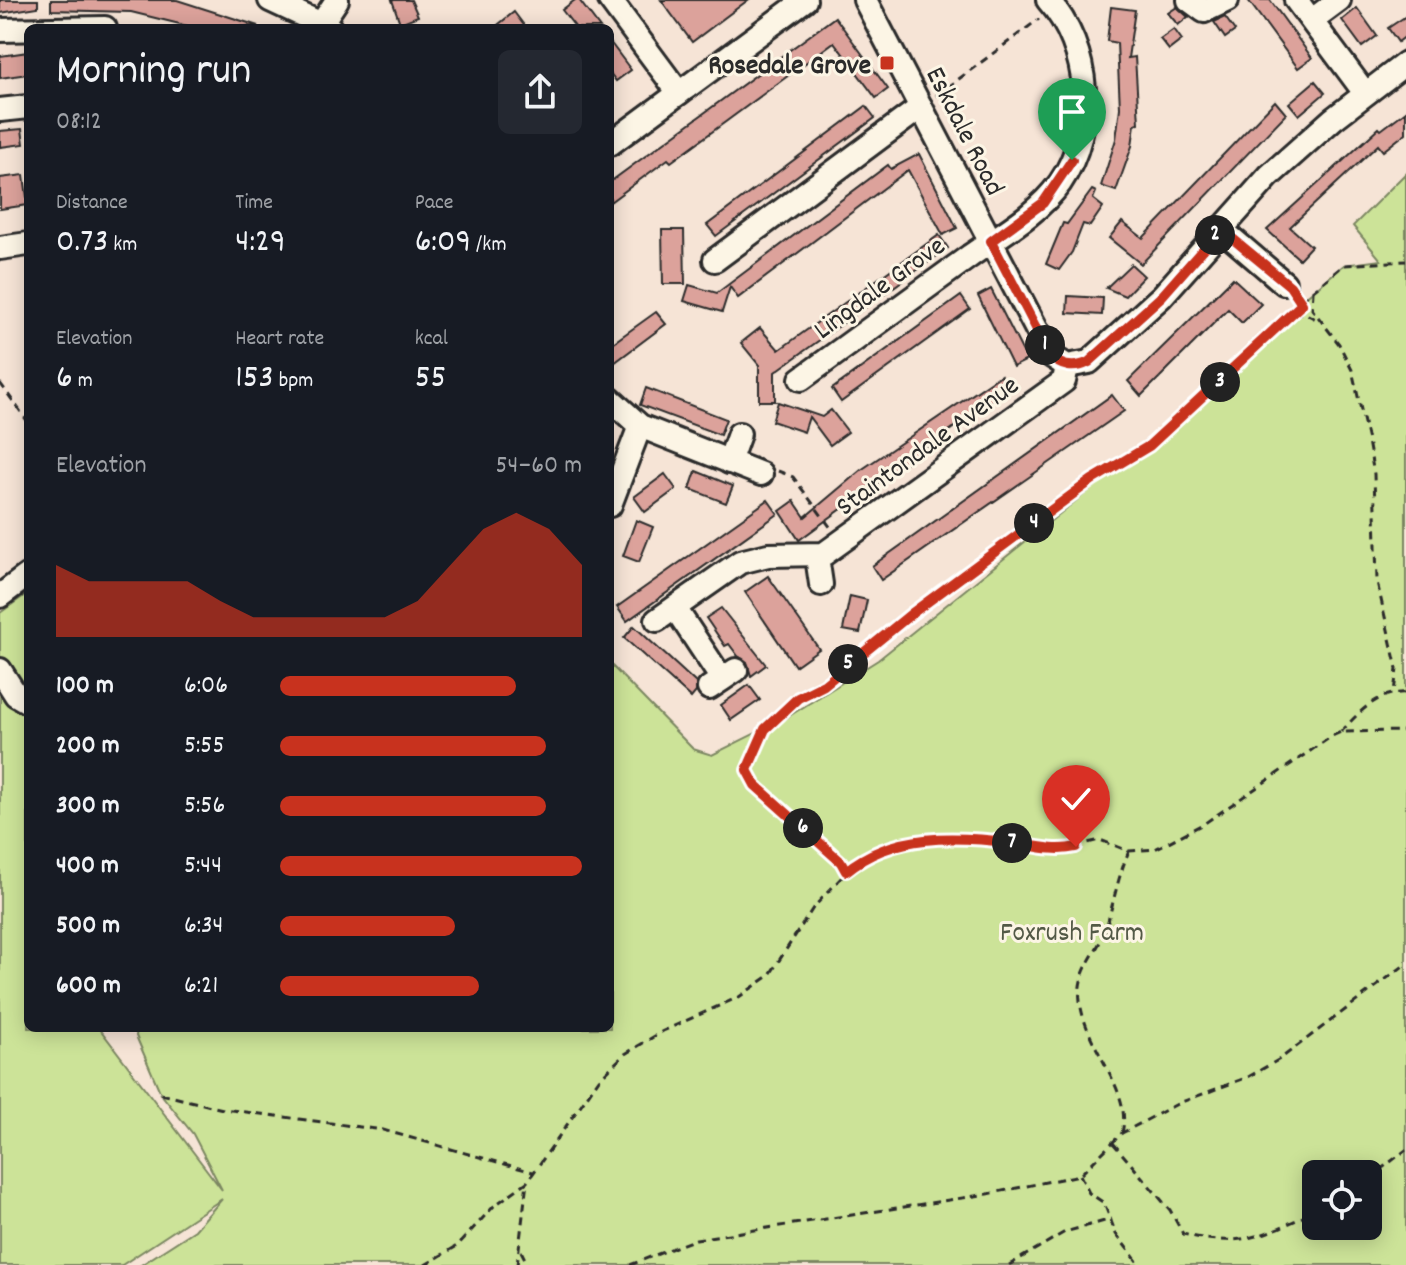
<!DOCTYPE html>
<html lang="en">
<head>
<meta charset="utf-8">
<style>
  :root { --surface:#171b24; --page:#242831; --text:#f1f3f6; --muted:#9ea1a6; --accent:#c8321e }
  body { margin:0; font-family:Dekko,sans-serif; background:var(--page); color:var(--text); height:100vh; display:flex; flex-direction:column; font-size:30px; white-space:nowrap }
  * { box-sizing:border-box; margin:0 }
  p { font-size:26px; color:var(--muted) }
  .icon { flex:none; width:44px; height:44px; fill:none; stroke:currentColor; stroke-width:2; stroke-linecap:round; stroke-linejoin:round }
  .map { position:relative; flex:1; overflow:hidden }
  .side { position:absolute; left:24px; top:24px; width:590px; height:1008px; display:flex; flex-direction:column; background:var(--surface); border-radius:12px; box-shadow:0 4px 20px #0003 }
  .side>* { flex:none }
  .fabs { position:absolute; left:1302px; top:1160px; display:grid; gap:16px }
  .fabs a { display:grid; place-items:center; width:80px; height:80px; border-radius:12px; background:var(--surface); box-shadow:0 4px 20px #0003; font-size:40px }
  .pin { position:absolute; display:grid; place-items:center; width:68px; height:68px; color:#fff; margin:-82px -34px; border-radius:50% 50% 50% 0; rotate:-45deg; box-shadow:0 0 8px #0007 }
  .pin .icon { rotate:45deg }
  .km { position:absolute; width:40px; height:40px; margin:-20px; border-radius:50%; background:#222; color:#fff; font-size:22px; line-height:40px; text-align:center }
  .round { display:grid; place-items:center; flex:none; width:84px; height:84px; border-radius:12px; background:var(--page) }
  .headline { display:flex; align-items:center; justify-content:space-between; height:136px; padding:0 32px }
  h1 { font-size:44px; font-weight:600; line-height:60px }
  .figures { display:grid; grid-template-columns:repeat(3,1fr); gap:12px; height:136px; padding:8px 32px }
  .figures div { display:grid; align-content:center }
  .figures b { font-size:34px; font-weight:600 }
  .figures small { font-size:22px; font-weight:400 }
  .figures p { font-size:22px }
  .chart { height:224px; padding:16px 32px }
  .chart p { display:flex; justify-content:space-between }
  .chart svg { width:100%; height:144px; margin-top:8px; fill:var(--accent); opacity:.7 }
  ul { padding:0 32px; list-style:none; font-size:26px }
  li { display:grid; grid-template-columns:128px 96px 1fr; align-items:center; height:60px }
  li i { height:20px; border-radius:10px; background:var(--accent) }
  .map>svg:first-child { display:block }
</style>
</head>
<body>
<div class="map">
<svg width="1406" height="1265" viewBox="0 0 1406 1265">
  <rect width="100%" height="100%" fill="#f6e4d6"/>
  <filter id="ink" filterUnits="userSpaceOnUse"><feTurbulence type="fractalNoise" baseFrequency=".0125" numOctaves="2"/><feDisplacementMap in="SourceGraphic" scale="16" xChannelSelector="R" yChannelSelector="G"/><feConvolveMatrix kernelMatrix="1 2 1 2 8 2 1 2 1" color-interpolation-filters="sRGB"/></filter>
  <g filter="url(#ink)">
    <path fill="#cce398" stroke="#7c8762" stroke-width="2" fill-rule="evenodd" d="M 1406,173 L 1406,1265 L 141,1265 L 195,1230 L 222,1199 L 122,1265 L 0,1265 L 0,613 L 28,593 L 28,1028 L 99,1028 L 222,1190 L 193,1134 L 161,1094 L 136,1036 L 137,1028 L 610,1028 L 610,664 L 693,749 L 712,755 L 786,718 L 878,660 L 1186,412 L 1298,303 L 1344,265 L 1381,260 L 1353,226 ZM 1316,1174 L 1368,1174 L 1368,1226 L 1316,1226 Z"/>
    <g fill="#dca29b" stroke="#2b2b2b" stroke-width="2">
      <path d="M 0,0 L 38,0 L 38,7 L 0,13 Z"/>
      <path d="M 51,0 L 177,0 L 258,26 L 196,28 L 131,12 L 51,10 Z"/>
      <path d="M 392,0 L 411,0 L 418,16 L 400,23 Z"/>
      <path d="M 575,0 L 579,0 L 600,28 L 576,28 L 562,10 Z"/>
      <path d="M 661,0 L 748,0 L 692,42 Z"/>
      <path d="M 1248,0 L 1270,0 L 1312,58 L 1298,68 Z"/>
      <path d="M 1111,7 L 1135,10 L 1128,58 L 1135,57 L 1139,123 L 1135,124 L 1132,146 L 1116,191 L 1101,186 L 1116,139 L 1120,108 L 1117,43 L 1107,41 Z"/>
      <path d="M 1177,7 L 1188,17 L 1178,25 L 1168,13 Z"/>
      <path d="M 1357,8 L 1377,36 L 1362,47 L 1342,20 Z"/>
      <path d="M 514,12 L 526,28 L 494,28 Z"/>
      <path d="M 1406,16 L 1406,36 L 1398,42 L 1388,28 Z"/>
      <path d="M 835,17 L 888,89 L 876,98 L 834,42 L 671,162 L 668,159 L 610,202 L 610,182 Z"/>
      <path d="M 1225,17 L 1235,31 L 1225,38 L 1214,22 Z"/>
      <path d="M 1174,29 L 1182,40 L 1169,50 L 1160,39 Z"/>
      <path d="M 610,42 L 631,70 L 616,81 L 610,73 Z"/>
      <path d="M 28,52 L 28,74 L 0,78 L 0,56 Z"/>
      <path d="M 1315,81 L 1325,93 L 1299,115 L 1289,103 Z"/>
      <path d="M 1275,101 L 1286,114 L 1141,264 L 1109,238 L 1122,222 L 1143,238 Z"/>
      <path d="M 866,106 L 875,118 L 716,236 L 707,225 Z"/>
      <path d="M 1406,111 L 1406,133 L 1383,151 L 1378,145 L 1290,227 L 1311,246 L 1299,259 L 1267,230 L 1379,128 L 1381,130 Z"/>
      <path d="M 22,129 L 24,144 L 0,147 L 0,131 Z"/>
      <path d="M 919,154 L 957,228 L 943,235 L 908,170 L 738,298 L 730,287 L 722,312 L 684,301 L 689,285 L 717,293 L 888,165 L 891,169 Z"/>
      <path d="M 24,175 L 28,205 L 0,209 L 0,178 Z"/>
      <path d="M 1092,190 L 1096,192 L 1093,199 L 1103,207 L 1090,226 L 1083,224 L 1072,252 L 1059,270 L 1046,264 L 1063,223 L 1067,224 Z"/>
      <path d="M 662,230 L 684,230 L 685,284 L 663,284 Z"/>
      <path d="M 939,235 L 948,248 L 775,372 L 775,401 L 759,401 L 759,365 L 741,343 L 760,328 L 779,350 Z"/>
      <path d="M 1131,264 L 1144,276 L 1125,296 L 1106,288 Z"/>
      <path d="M 1233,278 L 1261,304 L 1242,323 L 1228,309 L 1141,396 L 1128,381 Z"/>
      <path d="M 991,289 L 1027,360 L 1013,367 L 978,296 Z"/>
      <path d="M 961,296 L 970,309 L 841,402 L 832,389 Z"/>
      <path d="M 1068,296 L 1103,298 L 1102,315 L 1067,313 Z"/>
      <path d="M 656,312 L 666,324 L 610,366 L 610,345 Z"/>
      <path d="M 1001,375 L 1011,390 L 982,407 L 799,540 L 780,511 L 794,501 L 805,517 L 861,470 Z"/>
      <path d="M 646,388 L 726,419 L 720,435 L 640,405 Z"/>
      <path d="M 1112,395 L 1124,411 L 881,580 L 872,566 Z"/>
      <path d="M 778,402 L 822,417 L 831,410 L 848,432 L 830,445 L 809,417 L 804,432 L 772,421 Z"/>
      <path d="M 696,471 L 733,486 L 726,503 L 690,489 Z"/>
      <path d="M 665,474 L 676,489 L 645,512 L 634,497 Z"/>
      <path d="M 768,500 L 778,514 L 627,621 L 617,607 Z"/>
      <path d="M 636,520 L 653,527 L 639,562 L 623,556 Z"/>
      <path d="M 768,576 L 819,649 L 795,666 L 745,592 Z"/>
      <path d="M 850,596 L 867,600 L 860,633 L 843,630 Z"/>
      <path d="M 721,608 L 766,665 L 751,676 L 747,662 L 738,656 L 729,644 L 725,646 L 706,618 Z"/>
      <path d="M 634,626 L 696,683 L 696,692 L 691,698 L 624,638 Z"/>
      <path d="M 749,685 L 760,700 L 731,720 L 721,705 Z"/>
    </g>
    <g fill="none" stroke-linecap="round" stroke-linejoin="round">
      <defs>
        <g id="minor">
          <path d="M 270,0 L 330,28"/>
          <path d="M 610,0 L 679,93"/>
          <path d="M 865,0 L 1050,355 L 1067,366 L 1089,362 L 1162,296 L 1269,176 L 1333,119 L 1406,63"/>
          <path d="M 1189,0 L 1204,11 L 1227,0"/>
          <path d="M 1296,0 L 1365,93"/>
          <path d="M 1312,20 L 1339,0"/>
          <path d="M 321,24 L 337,0"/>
          <path d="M 0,30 L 105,28"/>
          <path d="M 0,110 L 28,107"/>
          <path d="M 610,144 L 805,0"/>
          <path d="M 1221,229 L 1284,283"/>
          <path d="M 0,248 L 28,244"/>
          <path d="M 715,260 L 921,107"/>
          <path d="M 801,379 C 858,338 914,297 970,256 C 1001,234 1037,215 1060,183 C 1097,129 1091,48 1048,0"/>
          <path d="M 610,399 L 640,426 L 761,474"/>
          <path d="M 729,462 L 739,434"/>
          <path d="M 610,505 L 640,426"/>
          <path d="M 817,557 L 821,584"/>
          <path d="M 0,596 L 28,575"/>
          <path d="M 675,608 L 722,679"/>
          <path d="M 657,620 L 740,562 L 768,555 L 824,554 L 1064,381 L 1067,366"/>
          <path d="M 0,670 L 16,695 L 28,702"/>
          <path d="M 709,688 L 736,670"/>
        </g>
      </defs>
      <use href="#minor" stroke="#2b2b2b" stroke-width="28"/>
      <g stroke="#2b2b2b" stroke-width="3" stroke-dasharray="8 6" stroke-linecap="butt">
        <path d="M 936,96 L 1039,19"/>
        <path d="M 1313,291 L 1312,309 L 1339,344 L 1352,370 L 1368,441 L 1374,474 L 1377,582 L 1397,669 L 1394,692"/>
        <path d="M 1301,300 L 1344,265 L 1406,261"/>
        <path d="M 1294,314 L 1304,313 L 1316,319"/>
        <path d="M 0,383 L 28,422"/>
        <path d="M 778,471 L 793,477 L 831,528"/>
        <path d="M 1341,732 C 1358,713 1378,691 1406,693"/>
        <path d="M 846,871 L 841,862 L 748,776 L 751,755 L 765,729 L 798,698 L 824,685 L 911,614 L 1092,480 L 1149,446 L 1281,325 L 1302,304 L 1297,293"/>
        <path d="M 161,1094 L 223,1109 L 383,1130 L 533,1172"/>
        <path d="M 1122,1133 C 1133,1089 1085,1048 1080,1001 C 1076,970 1097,955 1106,928 C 1114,901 1118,876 1129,851"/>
        <path d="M 1113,1143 L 1170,1210 L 1183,1234 C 1242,1249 1263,1235 1316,1211"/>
        <path d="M 1080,1175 L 1089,1193 L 1104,1203 L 1116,1234 L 1140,1265"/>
        <path d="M 1368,1179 L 1406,1150"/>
        <path d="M 521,1251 L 528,1265"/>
        <path d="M 425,1265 L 457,1246 L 494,1206 L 527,1182 L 599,1079 L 625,1054 L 663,1031 L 739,997 L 769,976 L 813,908 L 854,864 L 900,844 L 934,838 L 1061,849 L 1100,840 L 1129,851 L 1155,849 L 1205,823 L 1332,736 L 1341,732 L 1406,731"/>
        <path d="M 517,1265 L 527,1182"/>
        <path d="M 630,1265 L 696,1239 L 988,1194 L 1080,1175 L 1122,1133 L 1179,1103 L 1248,1077 L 1280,1059 L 1406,964"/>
        <path d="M 1009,1265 L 1065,1232 L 1112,1219"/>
      </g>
      <use href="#minor" stroke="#fcf5e5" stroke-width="22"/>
    </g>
  </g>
  <g fill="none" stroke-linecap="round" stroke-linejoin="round" filter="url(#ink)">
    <defs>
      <path id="route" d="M 1072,160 L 1043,203 L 991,241 L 1050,355 C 1061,368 1075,369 1089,362 L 1162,296 L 1221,229 L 1290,286 L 1302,304 L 1149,446 L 1092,480 L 911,614 L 824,685 L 798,698 L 765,729 L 747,770 L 755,785 L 841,862 L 846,871 C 894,832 957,836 1014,843 C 1034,846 1056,852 1076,847"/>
    </defs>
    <use href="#route" stroke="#fff" stroke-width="16"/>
    <use href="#route" stroke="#c8321e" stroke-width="10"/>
  </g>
  <rect fill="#c8321e" stroke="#fcf5e5" stroke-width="3" x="879" y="55" width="16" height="16" rx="4"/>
  <g text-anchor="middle" stroke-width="6" stroke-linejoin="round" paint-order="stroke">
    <g font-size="28" font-weight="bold" fill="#2b2b2b" stroke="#fcf5e5" text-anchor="end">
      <text x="871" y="73">Rosedale Grove</text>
    </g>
    <g font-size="28" fill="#2b2b2b" stroke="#fcf5e5">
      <text transform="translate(967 130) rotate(63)" y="10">Eskdale Road</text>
      <text transform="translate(878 286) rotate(-36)" y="10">Lingdale Grove</text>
      <text transform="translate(926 444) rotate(-36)" y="10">Staintondale Avenue</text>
    </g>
    <g font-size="28" fill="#535946" stroke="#fcf5e5">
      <text x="1072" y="940">Foxrush Farm</text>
    </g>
  </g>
</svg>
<div class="fabs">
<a><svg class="icon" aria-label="locate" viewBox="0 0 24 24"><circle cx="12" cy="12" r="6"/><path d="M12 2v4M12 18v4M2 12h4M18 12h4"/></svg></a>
</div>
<div class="pin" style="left:1072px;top:160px;background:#1e9e55"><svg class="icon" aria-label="arrive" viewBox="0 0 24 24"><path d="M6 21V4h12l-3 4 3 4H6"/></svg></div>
<div class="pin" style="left:1076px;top:847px;background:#d93025"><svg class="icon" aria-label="check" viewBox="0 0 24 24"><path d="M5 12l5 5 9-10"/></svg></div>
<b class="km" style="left:1045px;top:345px">1</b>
<b class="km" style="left:1215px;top:235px">2</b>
<b class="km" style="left:1220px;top:382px">3</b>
<b class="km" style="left:1034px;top:523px">4</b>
<b class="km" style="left:848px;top:664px">5</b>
<b class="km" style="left:803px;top:828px">6</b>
<b class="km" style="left:1012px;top:843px">7</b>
<section class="side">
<div class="headline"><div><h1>Morning run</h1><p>08:12</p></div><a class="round"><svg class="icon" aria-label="share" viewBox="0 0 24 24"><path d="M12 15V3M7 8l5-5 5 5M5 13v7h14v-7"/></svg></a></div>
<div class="figures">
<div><p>Distance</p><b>0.73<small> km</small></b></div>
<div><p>Time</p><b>4:29</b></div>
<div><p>Pace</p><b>6:09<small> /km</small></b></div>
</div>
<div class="figures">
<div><p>Elevation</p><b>6<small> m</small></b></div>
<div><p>Heart rate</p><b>153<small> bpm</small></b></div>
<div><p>kcal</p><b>55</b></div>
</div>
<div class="chart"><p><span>Elevation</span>54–60 m</p>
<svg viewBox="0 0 160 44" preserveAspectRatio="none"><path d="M0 44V22L10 27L20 27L30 27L40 27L50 33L60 38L70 38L80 38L90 38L100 38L110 33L120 22L130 11L140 6L150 11L160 22V44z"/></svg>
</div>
<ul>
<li><b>100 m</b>6:06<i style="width:78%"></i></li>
<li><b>200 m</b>5:55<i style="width:88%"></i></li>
<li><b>300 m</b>5:56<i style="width:88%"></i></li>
<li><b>400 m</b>5:44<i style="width:100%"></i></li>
<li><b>500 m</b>6:34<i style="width:58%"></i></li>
<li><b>600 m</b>6:21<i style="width:66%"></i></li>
</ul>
</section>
</div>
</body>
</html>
